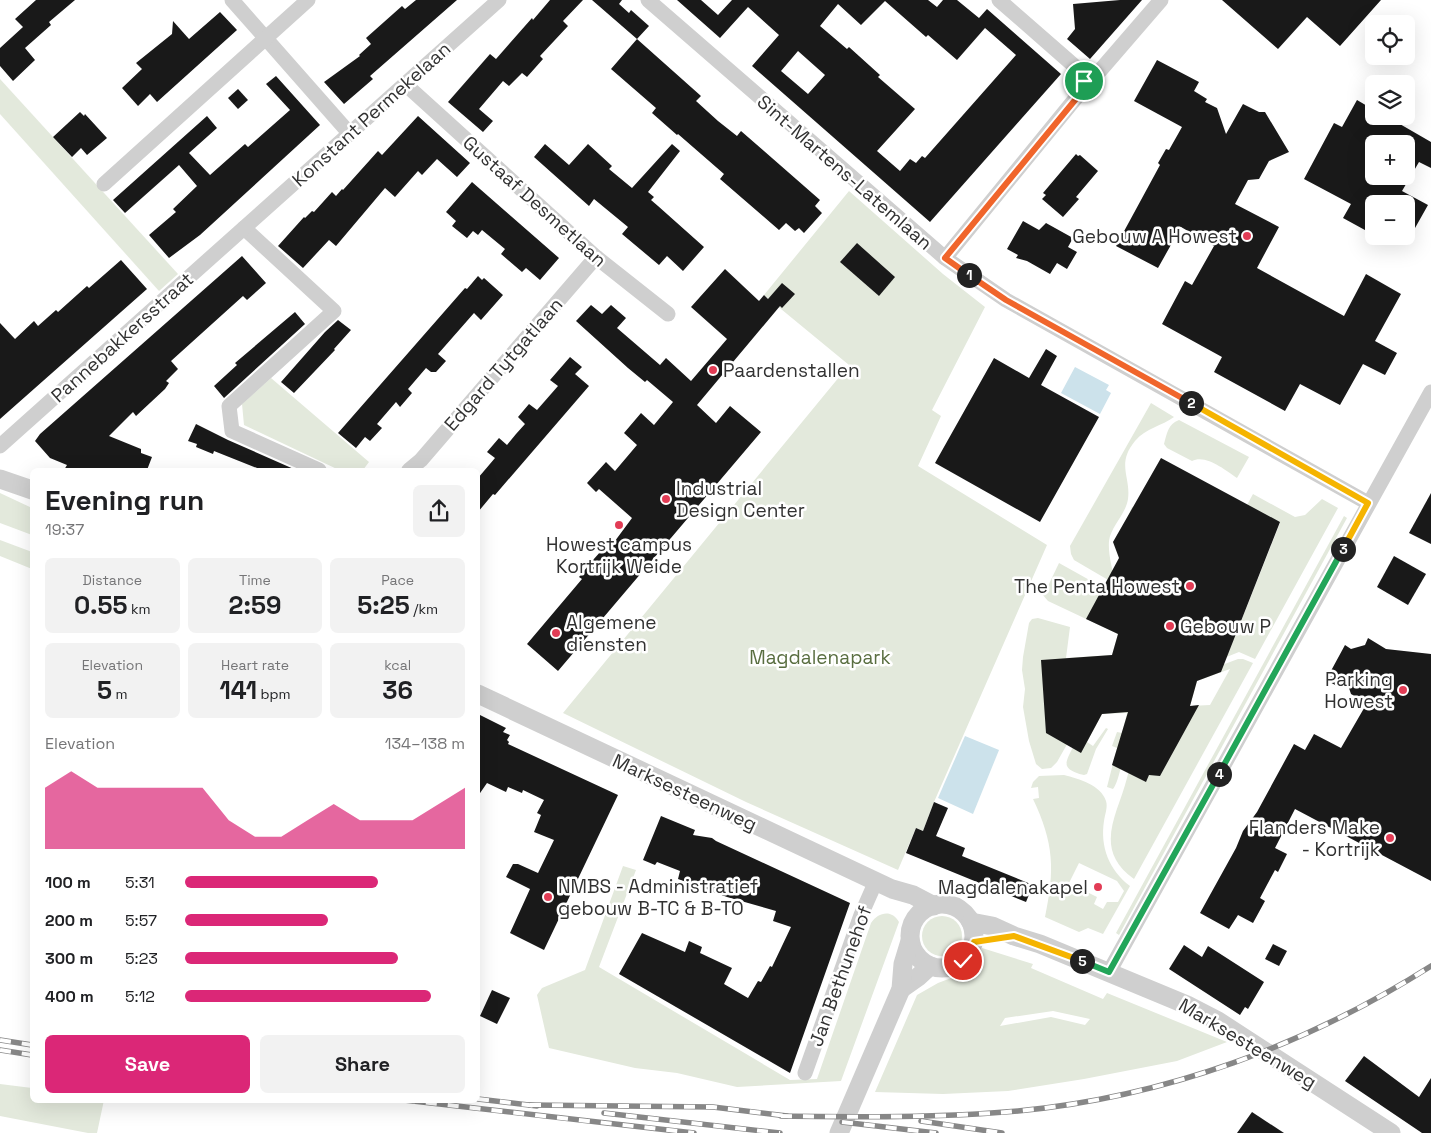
<!DOCTYPE html>
<html lang="en">
<head>
<meta charset="utf-8">
<style>
  :root { --surface:#fff; --page:#f2f2f2; --text:#202124; --muted:#757577; --accent:#db2777 }
  body { margin:0; font-family:"Space Grotesk",sans-serif; background:var(--page); color:var(--text); height:100vh; display:flex; flex-direction:column; font-size:19px; white-space:nowrap }
  * { box-sizing:border-box; margin:0 }
  p { font-size:16px; color:var(--muted) }
  .icon { flex:none; width:28px; height:28px; fill:none; stroke:currentColor; stroke-width:2; stroke-linecap:round; stroke-linejoin:round }
  .map { position:relative; flex:1; overflow:hidden }
  .details { position:absolute; left:30px; top:468px; width:450px; height:635px; display:flex; flex-direction:column; background:var(--surface); border-radius:8px; box-shadow:0 5px 20px #0002 }
  .details>* { flex:none }
  .buttons { position:absolute; left:1365px; top:15px; display:grid; gap:10px }
  .buttons a { display:grid; place-items:center; width:50px; height:50px; border-radius:8px; background:var(--surface); box-shadow:0 5px 20px #0002; font-size:25px }
  .pin { position:absolute; display:grid; place-items:center; width:42px; height:42px; color:#fff; margin:-21px; border:2px solid #fff; border-radius:50%; box-shadow:0 1px 5px #0007 }
  .km { position:absolute; width:25px; height:25px; margin:-12px; border-radius:50%; background:#222; color:#fff; font-size:14px; line-height:25px; text-align:center }
  .round { display:grid; place-items:center; flex:none; width:52px; height:52px; border-radius:8px; background:var(--page) }
  .head { display:flex; align-items:center; justify-content:space-between; height:85px; padding:0 15px }
  h1 { font-size:28px; font-weight:600; line-height:38px }
  .metrics { display:grid; grid-template-columns:repeat(3,1fr); gap:8px; height:85px; padding:5px 15px }
  .metrics div { display:grid; align-content:center; border-radius:8px; background:var(--page); text-align:center }
  .metrics b { font-size:25px; font-weight:600 }
  .metrics small { font-size:14px; font-weight:400 }
  .metrics p { font-size:14px }
  .chart { height:140px; padding:10px 15px }
  .chart p { display:flex; justify-content:space-between }
  .chart svg { width:100%; height:90px; margin-top:5px; fill:var(--accent); opacity:.7 }
  .action { display:flex; gap:10px; margin-top:auto; padding:10px 15px }
  .action a { flex:1; height:58px; border-radius:8px; background:var(--accent); color:#fff; font-size:20px; font-weight:600; line-height:58px; text-align:center }
  .action a+a { background:var(--page); color:var(--text) }
  ul { padding:0 15px; list-style:none; font-size:16px }
  li { display:grid; grid-template-columns:80px 60px 1fr; align-items:center; height:38px }
  li i { height:12px; border-radius:6px; background:var(--accent) }
  .map>svg:first-child { display:block }
</style>
</head>
<body>
<div class="map">
<svg width="1431" height="1133" viewBox="0 0 1431 1133">
  <rect width="100%" height="100%" fill="#fff"/>
  <g fill="#e3e9dc" fill-rule="evenodd">
    <path d="M 0,79 L 178,274 L 159,291 L 0,114 Z"/>
    <path d="M 849,191 L 943,274 L 985,307 L 932,410 L 941,416 L 918,466 L 1047,545 L 934,802 L 923,831 L 916,828 L 898,870 L 746,802 L 563,713 L 849,365 L 764,295 Z"/>
    <path d="M 271,378 L 369,462 L 363,470 L 339,470 L 244,425 L 242,404 Z"/>
    <path d="M 1151,403 L 1174,417 C 1162,426 1146,428 1135,441 C 1116,464 1131,477 1128,499 C 1126,514 1111,526 1109,541 C 1107,564 1124,609 1131,631 L 1057,762 L 1051,768 L 1042,769 L 1036,764 L 1029,741 L 1023,707 L 1025,689 L 1022,670 L 1023,657 L 1029,623 L 1032,619 L 1038,618 L 1070,627 L 1066,658 L 1112,655 L 1118,634 L 1048,601 L 1042,594 L 1046,584 L 1049,584 L 1059,563 L 1111,592 L 1115,584 L 1074,560 L 1071,554 L 1070,546 Z"/>
    <path d="M 1179,420 L 1249,457 L 1237,478 C 1225,470 1206,454 1192,461 L 1167,448 L 1164,444 C 1167,433 1168,424 1179,420 Z"/>
    <path d="M 0,493 L 32,508 L 32,535 L 0,523 Z"/>
    <path d="M 1253,494 L 1295,517 L 1305,515 L 1322,499 L 1338,508 L 1255,659 L 1239,652 L 1219,660 L 1118,540 L 1132,507 L 1141,507 L 1236,634 L 1280,523 L 1247,505 Z"/>
    <path d="M 1344,516 L 1347,518 L 1119,935 L 1116,933 Z"/>
    <path d="M 0,540 L 32,552 L 32,569 L 0,556 Z"/>
    <path d="M 1238,659 L 1243,659 L 1253,663 L 1134,879 C 1092,849 1118,814 1127,778 C 1133,754 1139,730 1146,707 L 1214,668 ZM 1230,669 L 1210,705 L 1190,706 L 1197,681 Z"/>
    <path d="M 1135,661 C 1132,686 1125,774 1113,789 L 1107,787 L 1117,748 L 1112,746 L 1117,732 L 1122,733 L 1127,713 L 1102,714 L 1087,742 L 1093,746 L 1106,728 L 1108,729 L 1096,749 L 1087,774 L 1084,775 C 1079,774 1069,771 1067,766 C 1061,754 1125,675 1135,661 Z"/>
    <path d="M 1064,775 C 1079,779 1101,785 1106,801 C 1108,807 1105,814 1104,821 C 1100,847 1109,870 1130,886 L 1103,934 L 1088,928 L 1079,932 L 1045,917 C 1055,870 1054,843 1033,799 L 1039,798 L 1038,787 L 1031,788 L 1033,782 L 1039,776 ZM 1079,863 L 1117,881 L 1124,891 L 1118,902 L 1107,902 L 1103,909 L 1094,904 L 1097,897 L 1069,883 Z"/>
    <path d="M 623,866 L 636,870 L 599,967 L 790,1080 L 817,1079 L 871,923 C 878,912 892,909 899,922 L 841,1081 L 737,1087 L 677,1073 L 635,1068 L 549,1048 L 537,995 L 542,988 L 585,970 Z"/>
    <circle cx="942" cy="936" r="20"/>
    <path d="M 982,948 L 1033,964 L 1031,968 L 1103,999 L 1107,993 L 1227,1042 L 1177,1061 L 1084,1079 L 1008,1091 L 943,1094 L 875,1092 L 917,995 L 938,983 L 967,972 ZM 1053,1011 L 1090,1019 L 1085,1025 L 1051,1017 L 1000,1026 L 1005,1018 Z"/>
    <path d="M 0,1084 L 32,1088 L 32,1100 L 104,1100 L 97,1133 L 88,1133 L 0,1116 Z"/>
  </g>
  <g fill="#cce2eb">
    <path d="M 1075,367 L 1109,385 L 1106,390 L 1111,393 L 1100,414 L 1061,393 Z"/>
    <path d="M 965,736 L 999,750 L 973,814 L 938,798 Z"/>
  </g>
  <g fill="#191919" fill-rule="evenodd">
    <path d="M 36,0 L 75,0 L 49,22 L 51,25 L 25,48 L 35,60 L 13,81 L 0,66 L 0,48 L 23,27 L 15,19 Z"/>
    <path d="M 416,0 L 457,0 L 370,76 L 373,79 L 344,104 L 324,82 L 360,56 L 359,55 L 371,44 L 366,38 L 402,6 L 405,9 Z"/>
    <path d="M 550,0 L 583,0 L 563,21 L 568,26 L 540,56 L 543,59 L 527,77 L 522,73 L 509,86 L 503,81 L 479,109 L 493,121 L 483,132 L 448,102 L 490,54 L 496,59 L 532,18 L 533,20 Z"/>
    <path d="M 592,0 L 622,0 L 619,4 L 629,13 L 631,10 L 649,26 L 637,39 Z"/>
    <path d="M 677,0 L 701,0 L 718,15 L 732,0 L 928,0 L 937,7 L 943,0 L 957,0 L 979,18 L 987,9 L 1061,74 L 930,222 L 752,66 L 779,35 L 748,7 L 720,38 ZM 885,1 L 926,37 L 928,35 L 957,60 L 985,28 L 1016,55 L 925,158 L 922,156 L 916,163 L 910,159 L 900,171 L 877,151 L 915,109 L 878,77 L 880,75 L 849,47 L 847,49 L 820,26 L 838,4 L 861,25 ZM 798,51 L 825,75 L 808,94 L 781,71 Z"/>
    <path d="M 1120,0 L 1142,0 L 1090,59 L 1067,39 L 1075,29 L 1073,4 Z"/>
    <path d="M 1222,0 L 1381,0 L 1340,46 L 1307,17 L 1278,49 Z"/>
    <path d="M 220,12 L 237,30 L 157,102 L 150,94 L 138,106 L 122,88 L 142,69 L 136,63 L 172,34 L 173,21 L 189,39 Z"/>
    <path d="M 637,39 L 701,96 L 696,101 L 718,121 L 737,136 L 741,131 L 820,200 L 815,206 L 822,213 L 804,233 L 799,228 L 795,231 L 786,223 L 779,230 L 720,179 L 724,174 L 678,134 L 677,135 L 652,113 L 656,108 L 611,69 Z"/>
    <path d="M 1157,60 L 1199,82 L 1194,91 L 1207,99 L 1205,102 L 1217,108 L 1226,134 L 1243,104 L 1259,112 L 1265,112 L 1289,152 L 1269,161 L 1259,179 L 1248,180 L 1235,204 L 1279,227 L 1257,268 L 1344,316 L 1366,274 L 1401,294 L 1375,341 L 1397,353 L 1385,375 L 1363,364 L 1340,405 L 1300,384 L 1285,411 L 1214,372 L 1222,357 L 1162,324 L 1185,281 L 1192,285 L 1214,246 L 1181,227 L 1158,268 L 1116,246 L 1160,165 L 1158,163 L 1166,149 L 1169,150 L 1182,127 L 1134,101 Z"/>
    <path d="M 276,76 L 320,125 L 200,235 L 169,258 L 149,235 L 176,212 L 173,209 L 197,186 L 179,165 L 125,213 L 113,200 L 207,116 L 217,128 L 189,153 L 210,175 L 245,144 L 248,147 L 290,110 L 266,84 Z"/>
    <path d="M 238,89 L 248,100 L 238,109 L 228,98 Z"/>
    <path d="M 1357,100 L 1374,110 L 1374,116 L 1386,116 L 1431,142 L 1431,168 L 1419,162 L 1402,191 L 1428,205 L 1406,244 L 1406,204 L 1374,204 L 1374,235 L 1343,218 L 1351,204 L 1304,179 L 1334,123 L 1342,127 ZM 1374,144 L 1406,144 L 1406,176 L 1374,176 Z"/>
    <path d="M 80,112 L 84,116 L 85,114 L 107,138 L 87,155 L 81,148 L 72,157 L 53,137 Z"/>
    <path d="M 418,116 L 470,163 L 457,177 L 437,159 L 422,175 L 418,171 L 395,197 L 385,188 L 336,246 L 329,240 L 303,268 L 278,246 L 304,217 L 305,218 L 312,211 L 314,212 L 332,192 L 336,196 L 342,189 L 343,190 L 378,151 L 382,155 Z"/>
    <path d="M 545,144 L 569,165 L 588,144 L 612,166 L 609,169 L 632,188 L 672,144 L 680,151 L 648,192 L 654,197 L 651,200 L 658,206 L 704,247 L 683,271 L 667,256 L 659,265 L 622,234 L 628,227 L 594,199 L 589,206 L 534,157 Z"/>
    <path d="M 1076,154 L 1078,156 L 1080,155 L 1098,171 L 1076,197 L 1079,199 L 1063,217 L 1042,199 L 1046,195 L 1043,193 Z"/>
    <path d="M 472,182 L 559,258 L 540,280 L 526,268 L 522,272 L 501,254 L 505,249 L 482,230 L 478,235 L 473,231 L 467,238 L 452,226 L 456,221 L 446,212 Z"/>
    <path d="M 1023,221 L 1039,230 L 1046,223 L 1073,238 L 1068,247 L 1077,252 L 1067,269 L 1057,263 L 1050,274 L 1027,261 L 1016,258 L 1018,255 L 1007,249 Z"/>
    <path d="M 857,243 L 895,277 L 879,296 L 840,262 Z"/>
    <path d="M 242,256 L 266,283 L 247,300 L 243,296 L 171,361 L 178,369 L 166,381 L 169,383 L 165,389 L 136,416 L 133,412 L 109,436 L 141,449 L 141,453 L 152,457 L 147,470 L 64,470 L 67,465 L 50,458 L 35,441 L 40,434 Z"/>
    <path d="M 121,260 L 147,289 L 0,419 L 0,323 L 15,339 L 34,321 L 38,326 L 56,310 L 58,312 L 87,286 L 89,288 Z"/>
    <path d="M 725,269 L 759,301 L 764,295 L 768,299 L 782,283 L 795,294 L 782,308 L 780,306 L 697,405 L 716,423 L 730,406 L 761,432 L 558,671 L 527,644 L 582,579 L 579,577 L 593,560 L 609,542 L 612,545 L 632,518 L 599,489 L 596,492 L 587,483 L 606,462 L 615,471 L 637,445 L 624,433 L 641,413 L 654,425 L 673,402 L 647,380 L 645,382 L 628,368 L 576,321 L 591,305 L 602,314 L 611,305 L 626,318 L 617,328 L 660,365 L 666,358 L 691,381 L 727,339 L 691,307 Z"/>
    <path d="M 478,276 L 482,280 L 484,278 L 503,295 L 481,320 L 474,313 L 438,354 L 446,361 L 436,372 L 431,372 L 426,368 L 408,389 L 412,393 L 400,407 L 396,402 L 377,424 L 382,428 L 370,441 L 365,437 L 356,448 L 338,433 L 465,288 L 467,289 Z"/>
    <path d="M 295,312 L 305,324 L 224,398 L 214,386 L 237,365 L 235,363 Z"/>
    <path d="M 338,320 L 351,330 L 334,349 L 335,350 L 294,393 L 281,382 L 325,332 Z"/>
    <path d="M 1046,349 L 1057,356 L 1041,385 L 1099,417 L 1040,522 L 935,463 L 994,358 L 1029,378 Z"/>
    <path d="M 570,357 L 582,367 L 575,374 L 589,386 L 495,495 L 493,494 L 478,512 L 478,478 L 495,458 L 487,452 L 499,438 L 507,445 L 516,434 L 525,424 L 518,417 L 529,404 L 537,410 L 558,386 L 550,380 Z"/>
    <path d="M 196,424 L 228,440 L 296,470 L 262,470 L 214,451 L 213,454 L 196,447 L 197,444 L 188,441 Z"/>
    <path d="M 1161,458 L 1280,522 L 1221,672 L 1197,681 L 1190,706 L 1199,705 L 1160,776 L 1149,775 L 1146,782 L 1112,765 L 1128,712 L 1102,714 L 1081,753 L 1046,733 L 1041,660 L 1112,655 L 1118,634 L 1086,619 L 1119,558 L 1113,542 Z"/>
    <path d="M 1431,493 L 1431,544 L 1409,533 Z"/>
    <path d="M 1394,556 L 1426,574 L 1408,605 L 1377,587 Z"/>
    <path d="M 1368,638 L 1386,649 L 1431,654 L 1431,881 L 1295,809 L 1275,848 L 1287,854 L 1278,872 L 1275,870 L 1260,898 L 1265,901 L 1253,923 L 1238,915 L 1229,929 L 1200,913 L 1236,848 L 1243,831 L 1257,812 L 1294,744 L 1305,750 L 1314,734 L 1341,748 L 1367,703 L 1351,694 L 1347,682 L 1337,686 L 1326,680 L 1345,645 L 1351,649 L 1365,645 Z"/>
    <path d="M 478,714 L 506,728 L 503,732 L 510,735 L 507,740 L 509,742 L 508,744 L 618,795 L 544,950 L 510,933 L 530,889 L 506,877 L 513,864 L 518,864 L 538,873 L 554,840 L 534,832 L 541,815 L 537,813 L 544,800 L 523,790 L 522,793 L 508,787 L 506,792 L 487,783 L 478,796 Z"/>
    <path d="M 934,802 L 948,808 L 936,836 L 965,848 L 962,856 L 1033,885 L 1026,902 L 906,853 L 916,828 L 923,831 Z"/>
    <path d="M 661,816 L 695,830 L 693,835 L 712,838 L 716,841 L 850,903 L 790,1073 L 619,974 L 642,933 L 685,952 L 689,941 L 702,947 L 700,953 L 732,968 L 724,984 L 748,998 L 758,981 L 761,982 L 770,966 L 772,967 L 791,927 L 773,921 L 776,911 L 727,897 L 678,879 L 680,871 L 657,862 L 655,865 L 643,860 Z"/>
    <path d="M 1273,944 L 1287,951 L 1279,966 L 1265,959 Z"/>
    <path d="M 1184,945 L 1202,957 L 1208,946 L 1264,982 L 1248,1009 L 1245,1007 L 1240,1015 L 1169,969 Z"/>
    <path d="M 492,990 L 510,998 L 497,1024 L 480,1016 Z"/>
    <path d="M 1364,1056 L 1419,1097 L 1431,1078 L 1431,1133 L 1422,1133 L 1345,1081 Z"/>
    <path d="M 1252,1112 L 1284,1133 L 1237,1133 Z"/>
  </g>
  <g fill="none" stroke-linecap="round" stroke-linejoin="round">
    <g stroke="#cfcfcf" stroke-width="15">
      <path d="M 232,0 L 350,134"/>
      <path d="M 648,0 L 945,258 L 1006,300 L 1368,503"/>
      <path d="M 1084,81 L 1098,73 L 1161,0"/>
      <path d="M 405,84 L 596,257 L 668,314"/>
      <path d="M 104,184 L 308,0"/>
      <path d="M 244,228 L 334,311 L 229,406 L 232,431 L 319,470"/>
      <path d="M 945,258 L 1080,93 C 1084,85 1085,79 1079,70 L 999,0"/>
      <path d="M 0,446 L 499,0"/>
      <path d="M 409,470 L 421,460 L 596,257"/>
      <path d="M 1109,972 L 1431,392"/>
      <path d="M 805,1073 L 861,915 L 876,881"/>
    </g>
    <g stroke="#cfcfcf" stroke-width="19">
      <path d="M 0,479 L 32,490"/>
      <path d="M 478,694 L 892,889 L 913,895 L 934,906"/>
      <circle cx="942" cy="936" r="32"/>
      <path d="M 971,922 L 992,926 L 1014,936 L 1040,944 L 1187,1005 L 1218,1021 L 1391,1133"/>
      <path d="M 901,989 L 918,977 L 930,966"/>
      <path d="M 839,1133 L 901,989 L 903,964 L 910,941"/>
    </g>
    <defs>
      <g id="rail">
        <path d="M 0,1040 L 32,1045"/>
        <path d="M 0,1050 L 32,1055"/>
        <path d="M 478,1099 L 537,1106"/>
        <path d="M 404,1100 L 694,1133"/>
        <path d="M 530,1105 L 713,1107 L 787,1116"/>
        <path d="M 604,1113 L 780,1133"/>
        <path d="M 781,1116 C 860,1117 940,1118 1018,1111 C 1165,1097 1307,1045 1431,966"/>
        <path d="M 921,1121 L 1002,1133"/>
        <path d="M 842,1122 L 936,1133"/>
      </g>
    </defs>
    <use href="#rail" stroke="#878787" stroke-width="5.5"/>
    <use href="#rail" stroke="#fff" stroke-width="4" stroke-dasharray="11" stroke-linecap="butt"/>
  </g>
  <g fill="none" stroke-linecap="round" stroke-linejoin="round">
    <defs>
      <path id="split-1" d="M 969,275 L 945,258 L 1080,94 L 1084,81"/>
      <path id="split-2" d="M 969,275 L 1006,300 L 1191,403"/>
      <path id="split-3" d="M 1191,403 L 1368,503 L 1343,549"/>
      <path id="split-4" d="M 1219,774 L 1343,549"/>
      <path id="split-5" d="M 1082,961 L 1109,972 L 1219,774"/>
      <path id="split-6" d="M 963,961 L 970,953 L 974,942 L 1014,936 L 1082,961"/>
    </defs>
    <use href="#split-1" stroke="#fff" stroke-width="10"/>
    <use href="#split-2" stroke="#fff" stroke-width="10"/>
    <use href="#split-3" stroke="#fff" stroke-width="10"/>
    <use href="#split-4" stroke="#fff" stroke-width="10"/>
    <use href="#split-5" stroke="#fff" stroke-width="10"/>
    <use href="#split-6" stroke="#fff" stroke-width="10"/>
    <use href="#split-1" stroke="#f0652b" stroke-width="6"/>
    <use href="#split-2" stroke="#f0652b" stroke-width="6"/>
    <use href="#split-3" stroke="#f5b400" stroke-width="6"/>
    <use href="#split-4" stroke="#22a559" stroke-width="6"/>
    <use href="#split-5" stroke="#22a559" stroke-width="6"/>
    <use href="#split-6" stroke="#f5b400" stroke-width="6"/>
  </g>
  <g fill="#e23c55" stroke="#fff" stroke-width="2">
    <circle cx="1247" cy="236" r="5"/>
    <circle cx="713" cy="370" r="5"/>
    <circle cx="666" cy="499" r="5"/>
    <circle cx="619" cy="525" r="5"/>
    <circle cx="1190" cy="586" r="5"/>
    <circle cx="1170" cy="626" r="5"/>
    <circle cx="556" cy="633" r="5"/>
    <circle cx="1403" cy="690" r="5"/>
    <circle cx="1390" cy="838" r="5"/>
    <circle cx="1098" cy="887" r="5"/>
    <circle cx="548" cy="897" r="5"/>
  </g>
  <g text-anchor="middle" stroke-width="5" stroke-linejoin="round" paint-order="stroke">
    <g font-size="19" fill="#323232" stroke="#fff">
      <text transform="translate(371 114) rotate(-42)" y="7">Konstant Permekelaan</text>
      <text transform="translate(845 172) rotate(41)" y="7">Sint-Martens-Latemlaan</text>
      <text transform="translate(535 201) rotate(42)" y="7">Gustaaf Desmetlaan</text>
      <text transform="translate(122 337) rotate(-42)" y="7">Pannebakkersstraat</text>
      <text transform="translate(503 364) rotate(-49)" y="7">Edgard Tytgatlaan</text>
      <text transform="translate(685 792) rotate(25)" y="7">Marksesteenweg</text>
      <text transform="translate(840 976) rotate(-70)" y="7">Jan Bethunehof</text>
      <text transform="translate(1248 1043) rotate(31)" y="7">Marksesteenweg</text>
    </g>
    <g font-size="19" fill="#323232" stroke="#fff" text-anchor="end">
      <text x="1237" y="243">Gebouw A Howest</text>
      <text x="723" y="377" text-anchor="start">Paardenstallen</text>
      <text x="676" y="495" text-anchor="start">Industrial<tspan x="676" dy="22">Design Center</tspan></text>
      <text x="619" y="551" text-anchor="middle">Howest campus<tspan x="619" dy="22">Kortrijk Weide</tspan></text>
      <text x="1180" y="593">The Penta Howest</text>
      <text x="566" y="629" text-anchor="start">Algemene<tspan x="566" dy="22">diensten</tspan></text>
      <text x="1180" y="633" text-anchor="start">Gebouw P</text>
      <text x="1393" y="686">Parking<tspan x="1393" dy="22">Howest</tspan></text>
      <text x="1380" y="834">Flanders Make<tspan x="1380" dy="22">- Kortrijk</tspan></text>
      <text x="558" y="893" text-anchor="start">NMBS - Administratief<tspan x="558" dy="22">gebouw B-TC &amp; B-TO</tspan></text>
      <text x="1088" y="894">Magdalenakapel</text>
    </g>
    <g font-size="19" fill="#596e40" stroke="#fff">
      <text x="820" y="664">Magdalenapark</text>
    </g>
  </g>
</svg>
<div class="buttons">
<a><svg class="icon" aria-label="locate" viewBox="0 0 24 24"><circle cx="12" cy="12" r="6"/><path d="M12 2v4M12 18v4M2 12h4M18 12h4"/></svg></a>
<a><svg class="icon" aria-label="layers" viewBox="0 0 24 24"><path d="M12 4l9 5-9 5-9-5zM3 14l9 5 9-5"/></svg></a>
<a>+</a>
<a>−</a>
</div>
<div class="pin" style="left:1084px;top:81px;background:#1e9e55"><svg class="icon" aria-label="arrive" viewBox="0 0 24 24"><path d="M6 21V4h12l-3 4 3 4H6"/></svg></div>
<div class="pin" style="left:963px;top:961px;background:#d93025"><svg class="icon" aria-label="check" viewBox="0 0 24 24"><path d="M5 12l5 5 9-10"/></svg></div>
<b class="km" style="left:969px;top:275px">1</b>
<b class="km" style="left:1191px;top:403px">2</b>
<b class="km" style="left:1343px;top:549px">3</b>
<b class="km" style="left:1219px;top:774px">4</b>
<b class="km" style="left:1082px;top:961px">5</b>
<section class="details">
<div class="head"><div><h1>Evening run</h1><p>19:37</p></div><a class="round"><svg class="icon" aria-label="share" viewBox="0 0 24 24"><path d="M12 15V3M7 8l5-5 5 5M5 13v7h14v-7"/></svg></a></div>
<div class="metrics">
<div><p>Distance</p><b>0.55<small> km</small></b></div>
<div><p>Time</p><b>2:59</b></div>
<div><p>Pace</p><b>5:25<small> /km</small></b></div>
</div>
<div class="metrics">
<div><p>Elevation</p><b>5<small> m</small></b></div>
<div><p>Heart rate</p><b>141<small> bpm</small></b></div>
<div><p>kcal</p><b>36</b></div>
</div>
<div class="chart"><p><span>Elevation</span>134–138 m</p>
<svg viewBox="0 0 160 44" preserveAspectRatio="none"><path d="M0 44V14L10 6L20 14L30 14L40 14L50 14L60 14L70 30L80 38L90 38L100 30L110 22L120 30L130 30L140 30L150 22L160 14V44z"/></svg>
</div>
<ul>
<li><b>100 m</b>5:31<i style="width:69%"></i></li>
<li><b>200 m</b>5:57<i style="width:51%"></i></li>
<li><b>300 m</b>5:23<i style="width:76%"></i></li>
<li><b>400 m</b>5:12<i style="width:88%"></i></li>
</ul>
<div class="action"><a>Save</a><a>Share</a></div>
</section>
</div>
</body>
</html>
